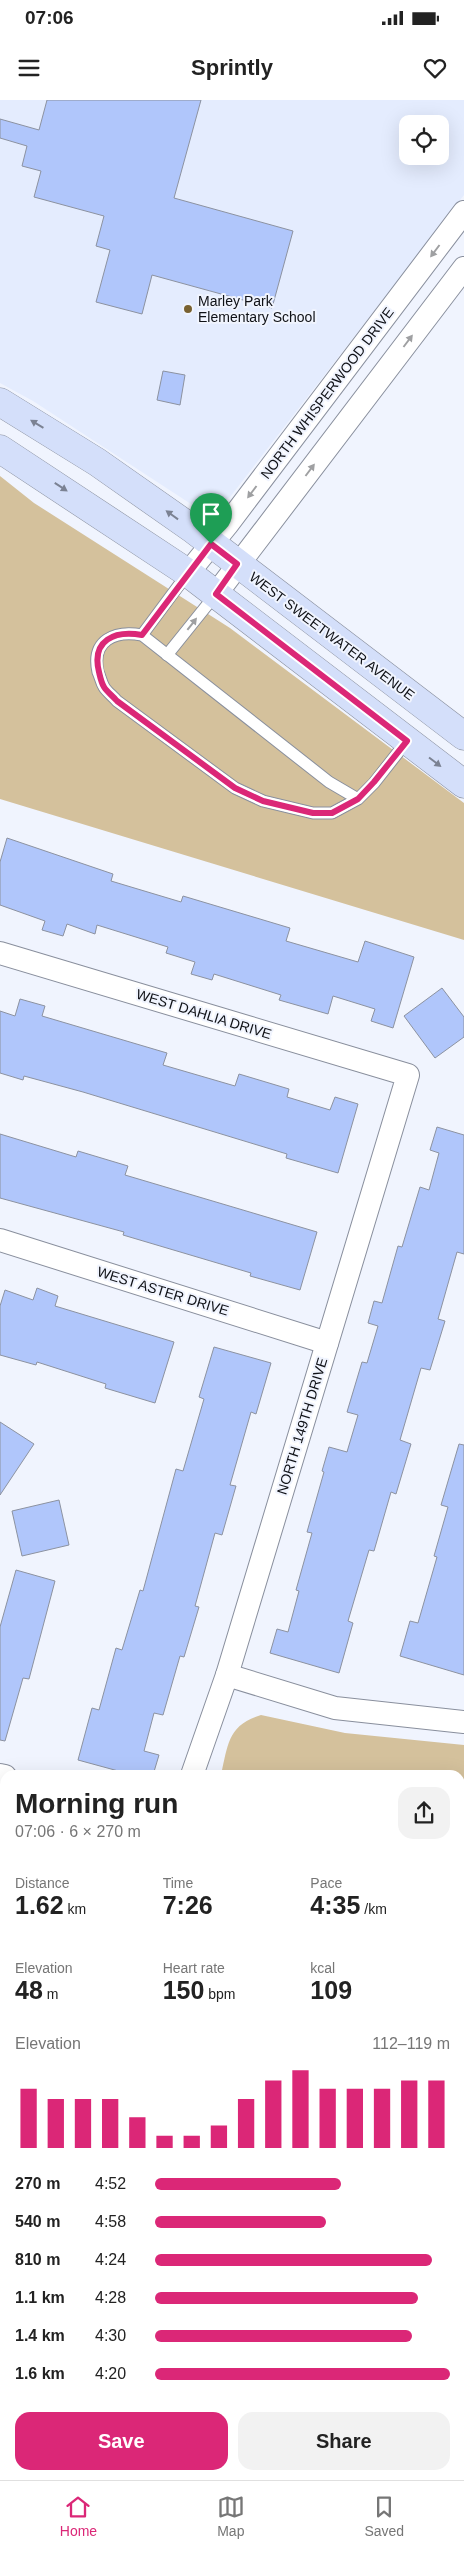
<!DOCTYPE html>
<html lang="en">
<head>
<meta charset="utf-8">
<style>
  :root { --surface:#fff; --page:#f2f2f2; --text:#222; --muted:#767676; --line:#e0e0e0; --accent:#db2777 }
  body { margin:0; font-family:Arial,sans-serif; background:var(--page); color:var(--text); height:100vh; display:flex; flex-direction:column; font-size:19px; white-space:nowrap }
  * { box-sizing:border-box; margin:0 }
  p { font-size:16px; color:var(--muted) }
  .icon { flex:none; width:28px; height:28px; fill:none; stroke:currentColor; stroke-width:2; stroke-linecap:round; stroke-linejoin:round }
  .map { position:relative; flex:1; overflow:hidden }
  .panel { position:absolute; left:0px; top:1670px; width:465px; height:710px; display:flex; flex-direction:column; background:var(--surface); border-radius:15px 15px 0 0; box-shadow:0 5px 20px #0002 }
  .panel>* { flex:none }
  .controls { position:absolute; left:399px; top:15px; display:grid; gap:10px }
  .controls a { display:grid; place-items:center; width:50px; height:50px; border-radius:10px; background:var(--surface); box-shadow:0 5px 20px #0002; font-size:25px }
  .pin { position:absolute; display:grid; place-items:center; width:42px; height:42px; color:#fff; margin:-51px -21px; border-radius:50% 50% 50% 0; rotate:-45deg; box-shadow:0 0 5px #0007 }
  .pin .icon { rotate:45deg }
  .round { display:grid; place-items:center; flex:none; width:52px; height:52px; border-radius:15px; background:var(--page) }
  .head { display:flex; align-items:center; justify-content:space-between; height:85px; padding:0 15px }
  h1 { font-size:28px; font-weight:800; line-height:38px }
  .metrics { display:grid; grid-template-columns:repeat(3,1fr); gap:8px; height:85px; padding:5px 15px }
  .metrics div { display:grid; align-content:center }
  .metrics b { font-size:25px; font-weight:800 }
  .metrics small { font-size:14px; font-weight:400 }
  .metrics p { font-size:14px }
  .chart { height:140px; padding:10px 15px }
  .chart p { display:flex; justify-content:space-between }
  .chart svg { width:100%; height:90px; margin-top:5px; stroke:var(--accent); stroke-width:6 }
  .action { display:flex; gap:10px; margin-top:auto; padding:10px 15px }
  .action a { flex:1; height:58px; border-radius:15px; background:var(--accent); color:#fff; font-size:20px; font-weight:800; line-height:58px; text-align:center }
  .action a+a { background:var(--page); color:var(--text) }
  ul { padding:0 15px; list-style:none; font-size:16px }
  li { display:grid; grid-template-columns:80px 60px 1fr; align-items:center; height:38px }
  li i { height:12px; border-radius:6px; background:var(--accent) }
  .status { display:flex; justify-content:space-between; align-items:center; height:35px; padding:0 25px; background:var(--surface); direction:ltr }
  .status svg { height:14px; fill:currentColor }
  header { display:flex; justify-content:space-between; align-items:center; height:65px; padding:0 15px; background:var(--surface); font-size:22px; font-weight:800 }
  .dock { display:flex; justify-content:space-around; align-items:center; height:70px; border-top:1px solid var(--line); background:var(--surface); font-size:14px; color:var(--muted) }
  .dock a { display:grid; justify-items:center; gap:2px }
  .dock .on { color:var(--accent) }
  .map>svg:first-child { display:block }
</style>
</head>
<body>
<div class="status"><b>07:06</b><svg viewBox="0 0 49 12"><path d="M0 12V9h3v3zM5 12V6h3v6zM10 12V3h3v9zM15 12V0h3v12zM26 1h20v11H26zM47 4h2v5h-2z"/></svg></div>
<header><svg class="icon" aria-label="menu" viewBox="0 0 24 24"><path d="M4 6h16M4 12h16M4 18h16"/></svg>Sprintly<svg class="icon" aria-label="heart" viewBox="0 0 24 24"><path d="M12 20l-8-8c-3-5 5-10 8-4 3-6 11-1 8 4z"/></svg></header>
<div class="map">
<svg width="464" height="2380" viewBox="0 0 464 2380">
  <rect width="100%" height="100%" fill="#f0f4fe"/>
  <path fill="#e4ecfe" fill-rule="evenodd" d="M 0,0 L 464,0 L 464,95 L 230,397 L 215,406 L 194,406 L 33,301 L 0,283 ZM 408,24 L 440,24 L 440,56 L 408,56 Z"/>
  <g fill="#d4c19c">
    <path d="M 0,376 L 34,403 L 230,528 L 464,703 L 464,840 L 0,699 Z"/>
    <path d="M 261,1615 L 345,1633 L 464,1645 L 464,1730 L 460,1741 L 460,1675 L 221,1675 C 228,1644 228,1625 261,1615 Z"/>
    <path d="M 0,1691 L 5,1693 L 5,1966 L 0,1966 Z"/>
    <path d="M 25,2375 L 175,2375 L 172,2380 L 25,2380 Z"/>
  </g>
  <g fill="#b0c6fb" stroke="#8c92a0">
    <path d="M 47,0 L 201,0 L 174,98 L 293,131 L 272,208 L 152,175 L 142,214 L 96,202 L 110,150 L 96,146 L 104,116 L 34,97 L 41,71 L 22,66 L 27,46 L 0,38 L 0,19 L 39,30 Z"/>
    <path d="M 163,271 L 185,275 L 180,305 L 157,300 Z"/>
    <path d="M 7,738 L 113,774 L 111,781 L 181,802 L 183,796 L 290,828 L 286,841 L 358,862 L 365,841 L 414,857 L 393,928 L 371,921 L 375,909 L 333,896 L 328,914 L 279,900 L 281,895 L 214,874 L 212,880 L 191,874 L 195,862 L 166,853 L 168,847 L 97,825 L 95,834 L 67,824 L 63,836 L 42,830 L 45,821 L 0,805 L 0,762 Z"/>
    <path d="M 442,888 L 464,917 L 464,937 L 435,958 L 404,916 Z"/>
    <path d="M 20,899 L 45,906 L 42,916 L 167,953 L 163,965 L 235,986 L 239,974 L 289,989 L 287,997 L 330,1010 L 335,997 L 358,1004 L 338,1073 L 286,1058 L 287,1054 L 83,992 L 24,976 L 23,980 L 0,973 L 0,911 L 15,916 Z"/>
    <path d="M 437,1027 L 464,1035 L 464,1154 L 457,1152 L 438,1219 L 445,1221 L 430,1270 L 421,1268 L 400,1340 L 411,1344 L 396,1394 L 391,1392 L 374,1451 L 369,1450 L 348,1521 L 353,1523 L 339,1573 L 270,1553 L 277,1529 L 288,1532 L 299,1491 L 296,1490 L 312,1433 L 307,1432 L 324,1372 L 322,1371 L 329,1347 L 347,1352 L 358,1315 L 347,1312 L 362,1262 L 367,1263 L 378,1226 L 368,1223 L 374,1201 L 382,1203 L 398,1146 L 402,1147 L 420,1087 L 429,1090 L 439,1053 L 430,1050 Z"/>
    <path d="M 0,1034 L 76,1057 L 78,1051 L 128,1066 L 125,1075 L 317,1132 L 300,1190 L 250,1176 L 251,1173 L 123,1135 L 124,1132 L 0,1098 Z"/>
    <path d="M 37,1188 L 58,1196 L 55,1206 L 174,1242 L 155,1303 L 105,1288 L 106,1284 L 37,1262 L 36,1265 L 0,1255 L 0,1206 L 5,1190 L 33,1200 Z"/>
    <path d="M 214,1247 L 271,1263 L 256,1314 L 251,1312 L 230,1385 L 236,1386 L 222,1435 L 215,1433 L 195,1506 L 199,1507 L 184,1557 L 180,1556 L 163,1615 L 154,1613 L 144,1651 L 159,1655 L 153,1675 L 133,1675 L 78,1660 L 92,1608 L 99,1610 L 116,1548 L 122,1550 L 140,1490 L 143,1491 L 176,1369 L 183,1371 L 204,1299 L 199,1297 Z"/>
    <path d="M 0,1322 L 34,1344 L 0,1395 Z"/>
    <path d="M 459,1344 L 464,1345 L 464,1575 L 400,1556 L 410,1521 L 418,1523 L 437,1457 L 434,1456 L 448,1407 L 441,1405 Z"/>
    <path d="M 59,1400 L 69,1445 L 22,1456 L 12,1411 Z"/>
    <path d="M 16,1470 L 55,1481 L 29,1579 L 23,1578 L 5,1641 L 0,1640 L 0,1527 Z"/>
  </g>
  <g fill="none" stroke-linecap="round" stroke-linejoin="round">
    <defs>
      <g id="lane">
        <path d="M 142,535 L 188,473"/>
        <path d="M 167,555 L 216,494"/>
        <path d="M 358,699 L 329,682 L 142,535 C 115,530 91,540 98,572 C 100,576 101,582 104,587 C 107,592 113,596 117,601 L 235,688 L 263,701 L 313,713 L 332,713 L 358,699 L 374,683 L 407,641"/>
      </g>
      <g id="street">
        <path d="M 188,473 L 227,425 L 464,112"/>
        <path d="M 216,494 L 464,168"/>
        <path d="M 0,853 L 408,975 L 227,1575 L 192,1675"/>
        <path d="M 0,1140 L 327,1243"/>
        <path d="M 227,1575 L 335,1608 L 464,1622"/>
        <path d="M 0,1675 L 5,1676"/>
        <path d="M 460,2180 L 464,2181"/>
        <path d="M 0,2232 L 2,2283 L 0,2317"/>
      </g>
      <g id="secondary">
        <path d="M 0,302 L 97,362 L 194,430 L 464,636"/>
        <path d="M 0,349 L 188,473 L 464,684"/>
      </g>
    </defs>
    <use href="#lane" stroke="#898f9d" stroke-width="13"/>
    <use href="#street" stroke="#898f9d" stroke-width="24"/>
    <use href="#secondary" stroke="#898f9d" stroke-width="29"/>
    <use href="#lane" stroke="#fff" stroke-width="11"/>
    <use href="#street" stroke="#fff" stroke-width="22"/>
    <use href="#secondary" stroke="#d4dffa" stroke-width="28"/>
  </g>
  <defs><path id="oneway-solid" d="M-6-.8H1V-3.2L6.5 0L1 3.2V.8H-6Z" transform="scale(1.25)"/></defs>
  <g fill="#9fa0a2">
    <use href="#oneway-solid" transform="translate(435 151) rotate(127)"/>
    <use href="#oneway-solid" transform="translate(408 241) rotate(-53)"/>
    <use href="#oneway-solid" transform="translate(310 370) rotate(-53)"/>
    <use href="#oneway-solid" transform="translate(252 392) rotate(127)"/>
    <use href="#oneway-solid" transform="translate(192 524) rotate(-52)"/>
  </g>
  <g fill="#7b8293">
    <use href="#oneway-solid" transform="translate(37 324) rotate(-149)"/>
    <use href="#oneway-solid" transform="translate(61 387) rotate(33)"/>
    <use href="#oneway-solid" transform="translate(172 415) rotate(-144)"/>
    <use href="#oneway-solid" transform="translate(435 662) rotate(37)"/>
  </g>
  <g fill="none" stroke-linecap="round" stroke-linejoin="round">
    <defs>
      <path id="route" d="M 211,444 L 237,464 L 216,494 L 407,641 L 374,682 L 358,699 L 332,713 L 313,713 L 263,701 L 235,688 L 117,601 C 113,596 107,592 104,587 C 101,582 100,576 99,572 C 91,540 115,530 142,535 Z"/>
    </defs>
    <use href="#route" stroke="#fff" stroke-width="10"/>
    <use href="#route" stroke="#db2777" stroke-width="6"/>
  </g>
  <circle fill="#786131" stroke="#f0f4fe" stroke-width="2" cx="188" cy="209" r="5"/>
  <g text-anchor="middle" stroke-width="4" stroke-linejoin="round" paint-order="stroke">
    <g font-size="14" fill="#0f1116" stroke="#f0f4fe" text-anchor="start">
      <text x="198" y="206">Marley Park<tspan x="198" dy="16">Elementary School</tspan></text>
    </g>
    <g font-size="14" fill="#0f1116" stroke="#f0f4fe">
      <text transform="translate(327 293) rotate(-53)" y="5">NORTH WHISPERWOOD DRIVE</text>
      <text transform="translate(332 536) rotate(37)" y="5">WEST SWEETWATER AVENUE</text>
      <text transform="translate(204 914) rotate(17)" y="5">WEST DAHLIA DRIVE</text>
      <text transform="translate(163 1191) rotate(17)" y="5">WEST ASTER DRIVE</text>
      <text transform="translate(302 1326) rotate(-73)" y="5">NORTH 149TH DRIVE</text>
    </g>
  </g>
</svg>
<div class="controls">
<a><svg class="icon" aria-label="locate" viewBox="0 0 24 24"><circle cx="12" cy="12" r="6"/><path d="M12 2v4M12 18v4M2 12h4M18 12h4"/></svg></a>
</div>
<div class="pin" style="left:211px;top:444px;background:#1e9e55"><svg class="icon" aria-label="arrive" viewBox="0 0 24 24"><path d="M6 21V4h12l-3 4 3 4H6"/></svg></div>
<section class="panel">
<div class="head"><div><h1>Morning run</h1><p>07:06 · 6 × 270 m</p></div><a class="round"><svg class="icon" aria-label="share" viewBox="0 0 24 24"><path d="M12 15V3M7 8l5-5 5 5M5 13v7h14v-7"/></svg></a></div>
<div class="metrics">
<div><p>Distance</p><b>1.62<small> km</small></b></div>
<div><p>Time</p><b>7:26</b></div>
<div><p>Pace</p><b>4:35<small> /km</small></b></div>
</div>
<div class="metrics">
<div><p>Elevation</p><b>48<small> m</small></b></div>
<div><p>Heart rate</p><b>150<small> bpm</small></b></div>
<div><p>kcal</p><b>109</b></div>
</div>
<div class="chart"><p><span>Elevation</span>112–119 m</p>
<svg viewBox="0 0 160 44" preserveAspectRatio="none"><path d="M5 44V15M15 44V20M25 44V20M35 44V20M45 44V29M55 44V38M65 44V38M75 44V33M85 44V20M95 44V11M105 44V6M115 44V15M125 44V15M135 44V15M145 44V11M155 44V11"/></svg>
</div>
<ul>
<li><b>270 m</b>4:52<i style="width:63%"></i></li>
<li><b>540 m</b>4:58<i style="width:58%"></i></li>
<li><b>810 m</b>4:24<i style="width:94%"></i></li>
<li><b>1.1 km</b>4:28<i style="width:89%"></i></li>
<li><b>1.4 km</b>4:30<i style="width:87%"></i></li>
<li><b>1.6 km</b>4:20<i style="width:100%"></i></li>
</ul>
<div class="action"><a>Save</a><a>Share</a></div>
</section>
</div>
<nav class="dock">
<a class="on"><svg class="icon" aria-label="home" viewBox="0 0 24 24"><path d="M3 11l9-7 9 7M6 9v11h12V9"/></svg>Home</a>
<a><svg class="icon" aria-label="map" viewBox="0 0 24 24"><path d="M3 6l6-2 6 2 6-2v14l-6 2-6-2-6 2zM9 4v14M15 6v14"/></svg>Map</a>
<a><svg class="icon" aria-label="saved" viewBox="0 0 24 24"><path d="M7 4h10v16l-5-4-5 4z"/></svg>Saved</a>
</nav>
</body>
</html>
